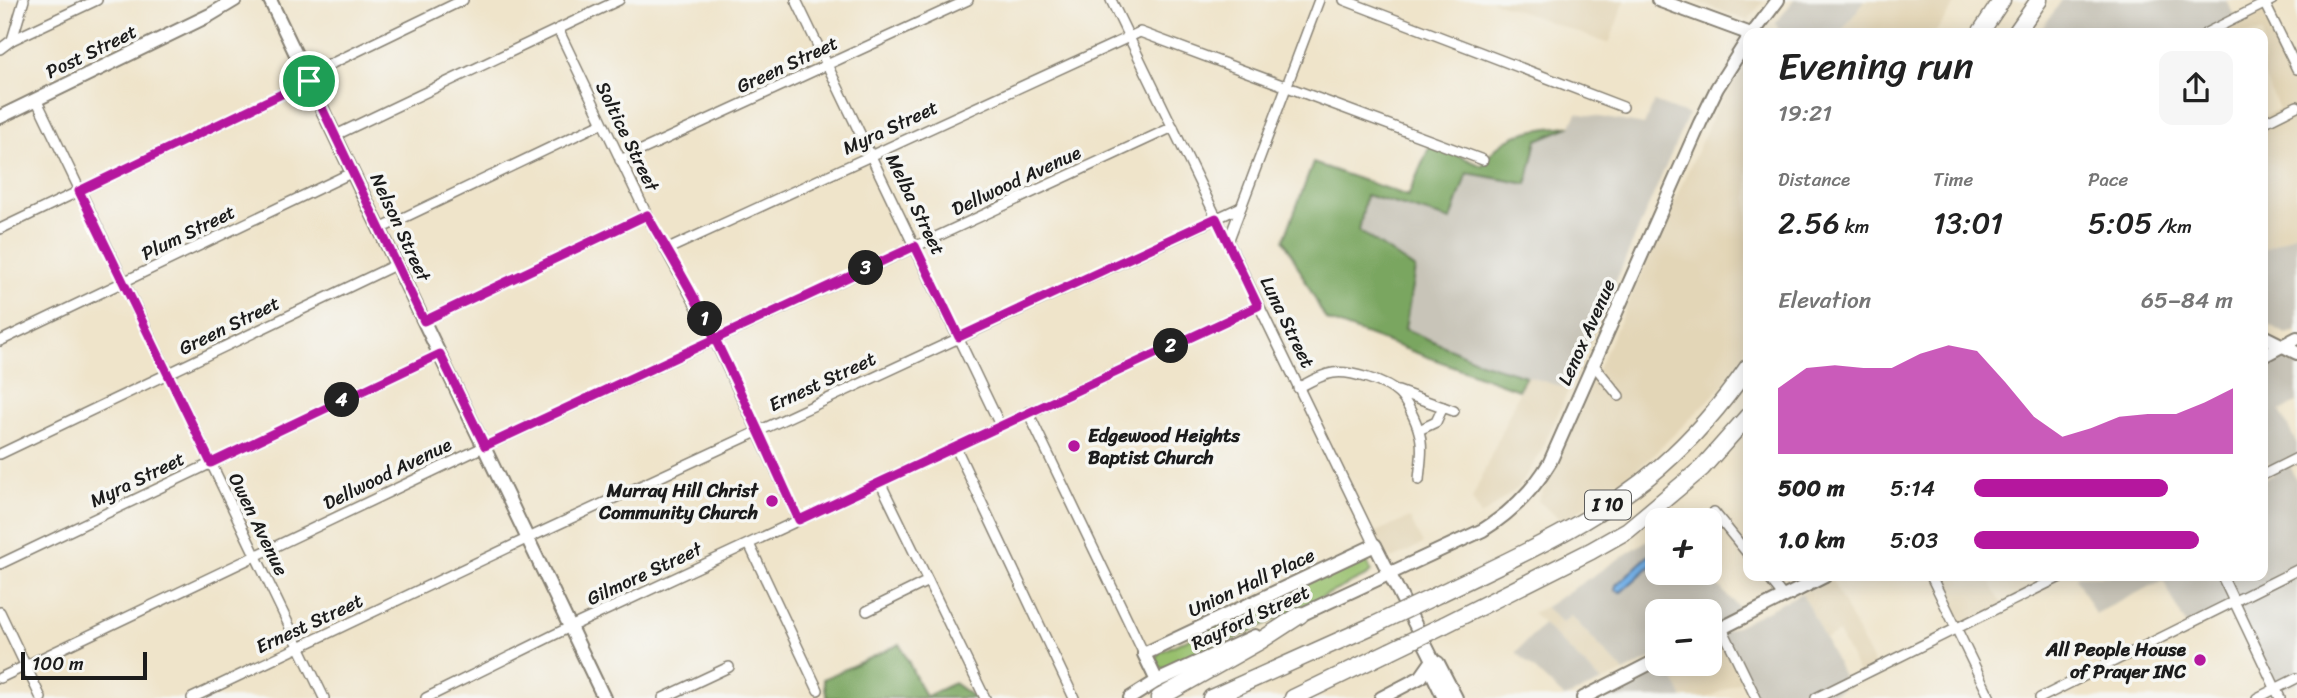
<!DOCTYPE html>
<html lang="en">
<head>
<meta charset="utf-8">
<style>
  :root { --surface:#fff; --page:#f6f6f6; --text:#222; --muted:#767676; --accent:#b5179e }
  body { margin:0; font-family:Sriracha,sans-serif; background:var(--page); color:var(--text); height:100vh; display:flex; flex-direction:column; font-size:26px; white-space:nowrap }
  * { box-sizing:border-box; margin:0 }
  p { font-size:23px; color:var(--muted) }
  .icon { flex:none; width:38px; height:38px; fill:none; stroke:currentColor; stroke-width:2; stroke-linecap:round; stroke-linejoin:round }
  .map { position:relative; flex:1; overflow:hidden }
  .panel { position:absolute; left:1743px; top:28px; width:525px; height:553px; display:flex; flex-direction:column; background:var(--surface); border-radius:14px; box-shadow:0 4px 18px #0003 }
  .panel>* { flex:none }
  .tools { position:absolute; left:1645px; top:508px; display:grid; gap:14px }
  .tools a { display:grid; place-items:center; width:77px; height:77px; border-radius:14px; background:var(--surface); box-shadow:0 4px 18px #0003; font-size:35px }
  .scale { position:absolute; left:21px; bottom:18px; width:126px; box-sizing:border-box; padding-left:7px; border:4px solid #1c1c1c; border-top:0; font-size:19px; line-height:24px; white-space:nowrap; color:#1c1c1c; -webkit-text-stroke:5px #f6f6f2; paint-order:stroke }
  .pin { position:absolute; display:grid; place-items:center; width:60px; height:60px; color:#fff; margin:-30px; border:4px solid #fff; border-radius:50%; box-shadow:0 2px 7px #0007 }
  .km { position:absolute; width:35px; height:35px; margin:-18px; border-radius:50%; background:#222; color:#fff; font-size:19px; line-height:35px; text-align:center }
  .round { display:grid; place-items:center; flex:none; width:74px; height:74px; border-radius:14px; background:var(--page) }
  .headline { display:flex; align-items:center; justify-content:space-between; height:119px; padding:0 35px }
  h1 { font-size:38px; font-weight:600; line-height:52px }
  .stats { display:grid; grid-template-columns:repeat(3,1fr); gap:10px; height:119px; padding:7px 35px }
  .stats div { display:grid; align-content:center }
  .stats b { font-size:30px; font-weight:600 }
  .stats small { font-size:19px; font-weight:400 }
  .stats p { font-size:19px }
  .chart { height:196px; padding:14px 35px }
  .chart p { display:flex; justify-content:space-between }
  .chart svg { width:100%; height:126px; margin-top:7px; fill:var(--accent); opacity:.7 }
  ul { padding:0 35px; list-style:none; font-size:23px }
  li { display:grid; grid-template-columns:112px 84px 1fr; align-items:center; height:52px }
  li i { height:18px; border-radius:9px; background:var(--accent) }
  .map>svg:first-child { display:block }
</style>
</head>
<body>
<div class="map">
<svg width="2297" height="698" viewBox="0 0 2297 698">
  <rect width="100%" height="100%" fill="#f6f6f2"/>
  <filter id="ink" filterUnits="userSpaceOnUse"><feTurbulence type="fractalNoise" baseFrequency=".0143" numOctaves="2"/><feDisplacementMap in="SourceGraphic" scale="14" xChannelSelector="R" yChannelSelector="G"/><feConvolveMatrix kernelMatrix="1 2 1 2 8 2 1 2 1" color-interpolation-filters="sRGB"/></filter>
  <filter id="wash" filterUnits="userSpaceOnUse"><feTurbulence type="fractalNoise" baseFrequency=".00686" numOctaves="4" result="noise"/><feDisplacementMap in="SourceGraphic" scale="28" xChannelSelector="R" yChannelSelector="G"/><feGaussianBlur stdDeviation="1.57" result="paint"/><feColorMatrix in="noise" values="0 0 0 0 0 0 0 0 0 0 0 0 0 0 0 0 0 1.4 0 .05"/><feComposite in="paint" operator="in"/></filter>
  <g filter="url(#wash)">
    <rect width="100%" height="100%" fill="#efe4ca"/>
    <g fill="#e3d6b7">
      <path d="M 1490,0 L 1625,0 L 1609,44 Z"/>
      <path d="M 1693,0 L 1764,0 L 1748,21 Z"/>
      <path d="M 1865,0 L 1958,0 L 1935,33 L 1840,33 Z"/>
      <path d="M 2263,11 L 2297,79 L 2297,233 L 2263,250 L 2263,117 L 2279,109 L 2263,74 L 2263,33 L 2217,33 Z"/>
      <path d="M 1748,64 L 1748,348 L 1722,387 L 1646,462 L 1563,522 L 1538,501 L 1717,107 Z"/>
      <path d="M 1526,376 L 1569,389 L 1539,456 L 1518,488 L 1481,516 L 1472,499 Z"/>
      <path d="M 1410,518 L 1423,544 L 1392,559 L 1385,553 L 1373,533 Z"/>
      <path d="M 1935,576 L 1987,576 L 2004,609 L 1961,629 Z"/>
      <path d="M 1831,578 L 1877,671 L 1862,679 L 1838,633 L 1825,639 L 1802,593 Z"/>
      <path d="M 1545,607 L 1562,623 L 1570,616 L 1624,672 L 1602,682 L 1532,613 Z"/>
      <path d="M 1719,635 L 1743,680 L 1708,698 L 1683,698 L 1666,663 L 1710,663 L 1710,639 Z"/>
    </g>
    <g fill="#c8c4b8">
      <path d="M 1794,0 L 1865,0 L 1840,33 L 1784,33 L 1777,27 L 1776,23 Z"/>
      <path d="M 2062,0 L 2226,0 L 2238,23 L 2217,33 L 2039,33 Z"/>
      <path d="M 1654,102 L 1688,115 L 1569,389 L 1484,363 L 1405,329 L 1358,231 L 1366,194 L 1451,220 L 1467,173 L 1526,184 L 1537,140 L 1571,126 L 1577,113 L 1644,125 Z"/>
      <path d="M 2297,233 L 2297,331 L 2286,334 L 2263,321 L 2263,250 Z"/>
      <path d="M 2277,357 L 2297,366 L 2297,402 L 2280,411 L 2297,444 L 2297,462 L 2290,466 L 2297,481 L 2297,682 L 2274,693 L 2233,607 L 2188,629 L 2163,580 L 2095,614 L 2075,576 L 2263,576 L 2263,480 L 2274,474 L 2263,453 L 2263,362 Z"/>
      <path d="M 1657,534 L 1657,572 L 1705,572 L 1743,612 L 1710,629 L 1710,611 L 1657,611 L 1657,656 L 1624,672 L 1571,616 L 1562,623 L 1545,607 Z"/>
      <path d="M 1802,593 L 1848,686 L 1824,698 L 1752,698 L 1719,635 Z"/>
      <path d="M 1543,624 L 1602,682 L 1565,698 L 1516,652 Z"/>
      <path d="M 1662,663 L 1666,663 L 1683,698 L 1602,698 Z"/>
    </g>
    <path fill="#98c06d" stroke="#5a6e44" stroke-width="2" d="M 1360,558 L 1365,558 L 1371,571 L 1368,575 L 1172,669 L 1162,668 L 1158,665 L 1157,656 L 1160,652 Z"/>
    <g fill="#7aa660" stroke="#4b613e" stroke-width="2">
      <path d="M 1571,126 L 1537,140 L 1527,184 L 1467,173 L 1451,220 L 1366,195 L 1359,231 L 1415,269 L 1405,329 L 1483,363 L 1526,376 L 1518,390 L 1326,320 L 1284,240 L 1313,163 L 1408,196 L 1431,143 L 1482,166 C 1503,131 1533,129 1571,126 Z"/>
      <path d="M 900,644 L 925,697 L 954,683 L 975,698 L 827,698 L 823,679 Z"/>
    </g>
    <path fill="#76b1e7" stroke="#496682" stroke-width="2" d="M 1657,548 L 1657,560 L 1621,592 L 1615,590 L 1616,585 Z"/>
  </g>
  <g filter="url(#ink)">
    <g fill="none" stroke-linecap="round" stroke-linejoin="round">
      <defs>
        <g id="street">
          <path d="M 796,0 L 1000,425"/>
          <path d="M 1111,0 L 1375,545"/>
          <path d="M 1344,0 L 1623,107"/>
          <path d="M 2263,0 L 2297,69"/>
          <path d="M 558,29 L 647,215 L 714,339 L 799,520"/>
          <path d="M 2206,33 L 2272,0"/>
          <path d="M 12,40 L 24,0"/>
          <path d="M 0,49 L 12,40 L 97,0"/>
          <path d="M 306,76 L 463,0"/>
          <path d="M 36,99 L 324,698"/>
          <path d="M 2263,123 L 2297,106"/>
          <path d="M 336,135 L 619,0"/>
          <path d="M 620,160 L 968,0"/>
          <path d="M 0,229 L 309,81"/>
          <path d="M 380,229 L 602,123"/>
          <path d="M 1228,242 L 1319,0"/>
          <path d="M 666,250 L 1140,32 L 1483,160"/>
          <path d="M 424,321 L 647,215"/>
          <path d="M 0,341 L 353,172"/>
          <path d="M 1593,364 L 1619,396"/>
          <path d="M 1298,388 C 1309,382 1320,375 1333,373 C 1349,370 1387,382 1399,394 C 1407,402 1416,420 1419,432 C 1424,447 1420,465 1419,480"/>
          <path d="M 1398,391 L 1454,411"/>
          <path d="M 1028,412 L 1144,654"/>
          <path d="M 1419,430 L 1436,422 L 1443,407"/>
          <path d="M 955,446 L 1074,698"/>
          <path d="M 0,454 L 397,264"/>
          <path d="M 2263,475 L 2297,458"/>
          <path d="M 880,482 L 985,698"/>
          <path d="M 1714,512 L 1748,554"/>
          <path d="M 749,544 L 818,690"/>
          <path d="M 0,564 L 440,354"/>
          <path d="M 1767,576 L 1783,596"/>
          <path d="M 1931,576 L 1990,698"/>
          <path d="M 2222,576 L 2280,698"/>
          <path d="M 867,611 L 928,581"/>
          <path d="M 0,612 L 41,698"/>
          <path d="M 1722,628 L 1756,698"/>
          <path d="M 0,678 L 477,450 L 1173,127"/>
          <path d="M 192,698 L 522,541 L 1241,207"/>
          <path d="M 426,698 L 570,627 L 1258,306"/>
          <path d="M 663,698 L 729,667"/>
          <path d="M 1816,698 L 2062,576"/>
          <path d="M 2040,698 L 2297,570"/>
          <path d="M 2257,698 L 2297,678"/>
        </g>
        <g id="secondary">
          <path d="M 270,0 L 604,698"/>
          <path d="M 1658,0 L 1748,33"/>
          <path d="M 1753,33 L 1778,0"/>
          <path d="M 0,117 L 210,15 L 235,0"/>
          <path d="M 2263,336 L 2297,353"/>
          <path d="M 2263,356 L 2297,338"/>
          <path d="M 1294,618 L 1483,530 C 1512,512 1533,491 1550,462 L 1700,123 L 1717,88 L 1748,39"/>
          <path d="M 1710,634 L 1825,576"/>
          <path d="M 1433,660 L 1432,673 L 1444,698"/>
          <path d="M 1157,681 L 1144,654 L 1375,545 L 1433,660 L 1438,663 L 1456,698"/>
          <path d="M 1130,698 L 1157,681 L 1255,636"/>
          <path d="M 1381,698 L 1421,677 L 1433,660"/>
          <path d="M 1583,698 L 1657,660"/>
        </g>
        <g id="highway">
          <path d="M 1980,33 L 2002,0"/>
          <path d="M 2016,33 L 2039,0"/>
          <path d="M 1433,597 C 1511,559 1594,524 1660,467 C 1693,438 1723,403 1748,367"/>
          <path d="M 1444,625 L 1591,551 L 1628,530 L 1702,468 L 1748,416"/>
          <path d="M 1159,698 L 1260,641 L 1300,615"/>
          <path d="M 1211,698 L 1374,625"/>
          <path d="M 1293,698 L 1390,651"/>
        </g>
      </defs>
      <use href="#street" stroke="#868073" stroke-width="12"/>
      <use href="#secondary" stroke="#868073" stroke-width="16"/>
      <use href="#highway" stroke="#868073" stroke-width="19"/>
      <use href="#street" stroke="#fff" stroke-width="9"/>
      <use href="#secondary" stroke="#fff" stroke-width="12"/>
      <use href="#highway" stroke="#fff" stroke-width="16"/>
      <defs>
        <g id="highway-bridge">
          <path d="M 1374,625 L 1433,597"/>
          <path d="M 1390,651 L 1444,625"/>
        </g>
      </defs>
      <use href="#highway-bridge" stroke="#868073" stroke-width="19" stroke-linecap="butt"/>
      <use href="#highway-bridge" stroke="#fff" stroke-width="16"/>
    </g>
  </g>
  <g fill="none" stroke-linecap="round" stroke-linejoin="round" filter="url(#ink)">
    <defs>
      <path id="route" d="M 309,81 L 424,321 L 647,215 C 664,245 682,274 698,305 C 734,375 766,448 799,520 L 1258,306 L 1216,218 L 959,337 L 915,246 L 485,446 L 440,354 L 211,463 L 79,191 L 309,81"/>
    </defs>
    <use href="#route" stroke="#fff" stroke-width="14"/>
    <use href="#route" stroke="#b5179e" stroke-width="9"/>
  </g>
  <g fill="#b5179e" stroke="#f6f6f2" stroke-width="2.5">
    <circle cx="1074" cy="446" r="7"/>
    <circle cx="772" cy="501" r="7"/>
    <circle cx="2200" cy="660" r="7"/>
  </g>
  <g text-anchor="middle" stroke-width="7" stroke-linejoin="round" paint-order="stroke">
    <rect fill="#f6f6f2" stroke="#5d5d5c" stroke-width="2" x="1585" y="490.5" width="46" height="29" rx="5"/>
    <g font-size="18" font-weight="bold" fill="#1c1c1c">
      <text x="1608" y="511">I 10</text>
    </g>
    <g font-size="19" fill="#1c1c1c" stroke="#f6f6f2">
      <text transform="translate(91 51) rotate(-26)" y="7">Post Street</text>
      <text transform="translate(787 64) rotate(-25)" y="7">Green Street</text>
      <text transform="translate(890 127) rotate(-25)" y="7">Myra Street</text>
      <text transform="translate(628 136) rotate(64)" y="7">Soltice Street</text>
      <text transform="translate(1016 180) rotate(-25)" y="7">Dellwood Avenue</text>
      <text transform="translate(916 204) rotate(64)" y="7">Melba Street</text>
      <text transform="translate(401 227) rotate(65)" y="7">Nelson Street</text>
      <text transform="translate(188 232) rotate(-26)" y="7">Plum Street</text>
      <text transform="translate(1288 322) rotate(64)" y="7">Luna Street</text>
      <text transform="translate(229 325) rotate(-26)" y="7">Green Street</text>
      <text transform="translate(1586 332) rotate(-66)" y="7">Lenox Avenue</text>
      <text transform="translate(822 381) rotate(-25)" y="7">Ernest Street</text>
      <text transform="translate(387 473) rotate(-26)" y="7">Dellwood Avenue</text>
      <text transform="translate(137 479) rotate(-26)" y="7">Myra Street</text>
      <text transform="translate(259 524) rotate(64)" y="7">Owen Avenue</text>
      <text transform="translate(644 573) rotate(-25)" y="7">Gilmore Street</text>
      <text transform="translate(1251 582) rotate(-25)" y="7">Union Hall Place</text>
      <text transform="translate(1250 617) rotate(-25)" y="7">Rayford Street</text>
      <text transform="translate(309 623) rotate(-25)" y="7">Ernest Street</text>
    </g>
    <g font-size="19" font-weight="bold" fill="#1c1c1c" stroke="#f6f6f2" text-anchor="end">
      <text x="1088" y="442" text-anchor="start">Edgewood Heights<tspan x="1088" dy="22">Baptist Church</tspan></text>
      <text x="758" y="497">Murray Hill Christ<tspan x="758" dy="22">Community Church</tspan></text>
      <text x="2186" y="656">All People House<tspan x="2186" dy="22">of Prayer INC</tspan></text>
    </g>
  </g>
</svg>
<div class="tools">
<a>+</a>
<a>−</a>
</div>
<div class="scale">100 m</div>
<div class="pin" style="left:309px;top:81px;background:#1e9e55"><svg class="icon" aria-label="arrive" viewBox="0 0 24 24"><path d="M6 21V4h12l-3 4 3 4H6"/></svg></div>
<b class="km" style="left:705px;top:319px">1</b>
<b class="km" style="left:1171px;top:346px">2</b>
<b class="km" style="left:866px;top:268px">3</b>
<b class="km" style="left:342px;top:400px">4</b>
<section class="panel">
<div class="headline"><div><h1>Evening run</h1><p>19:21</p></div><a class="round"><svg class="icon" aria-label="share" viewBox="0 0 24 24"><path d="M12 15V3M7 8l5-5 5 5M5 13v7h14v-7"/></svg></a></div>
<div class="stats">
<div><p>Distance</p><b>2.56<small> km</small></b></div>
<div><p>Time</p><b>13:01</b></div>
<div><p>Pace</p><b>5:05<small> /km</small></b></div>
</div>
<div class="chart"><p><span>Elevation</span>65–84 m</p>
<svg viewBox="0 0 160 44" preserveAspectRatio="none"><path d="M0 44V21L10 14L20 13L30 14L40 14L50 9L60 6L70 8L80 19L90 31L100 38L110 35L120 31L130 30L140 30L150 26L160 21V44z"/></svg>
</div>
<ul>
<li><b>500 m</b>5:14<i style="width:75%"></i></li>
<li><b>1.0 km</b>5:03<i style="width:87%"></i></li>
</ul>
</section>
</div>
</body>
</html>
